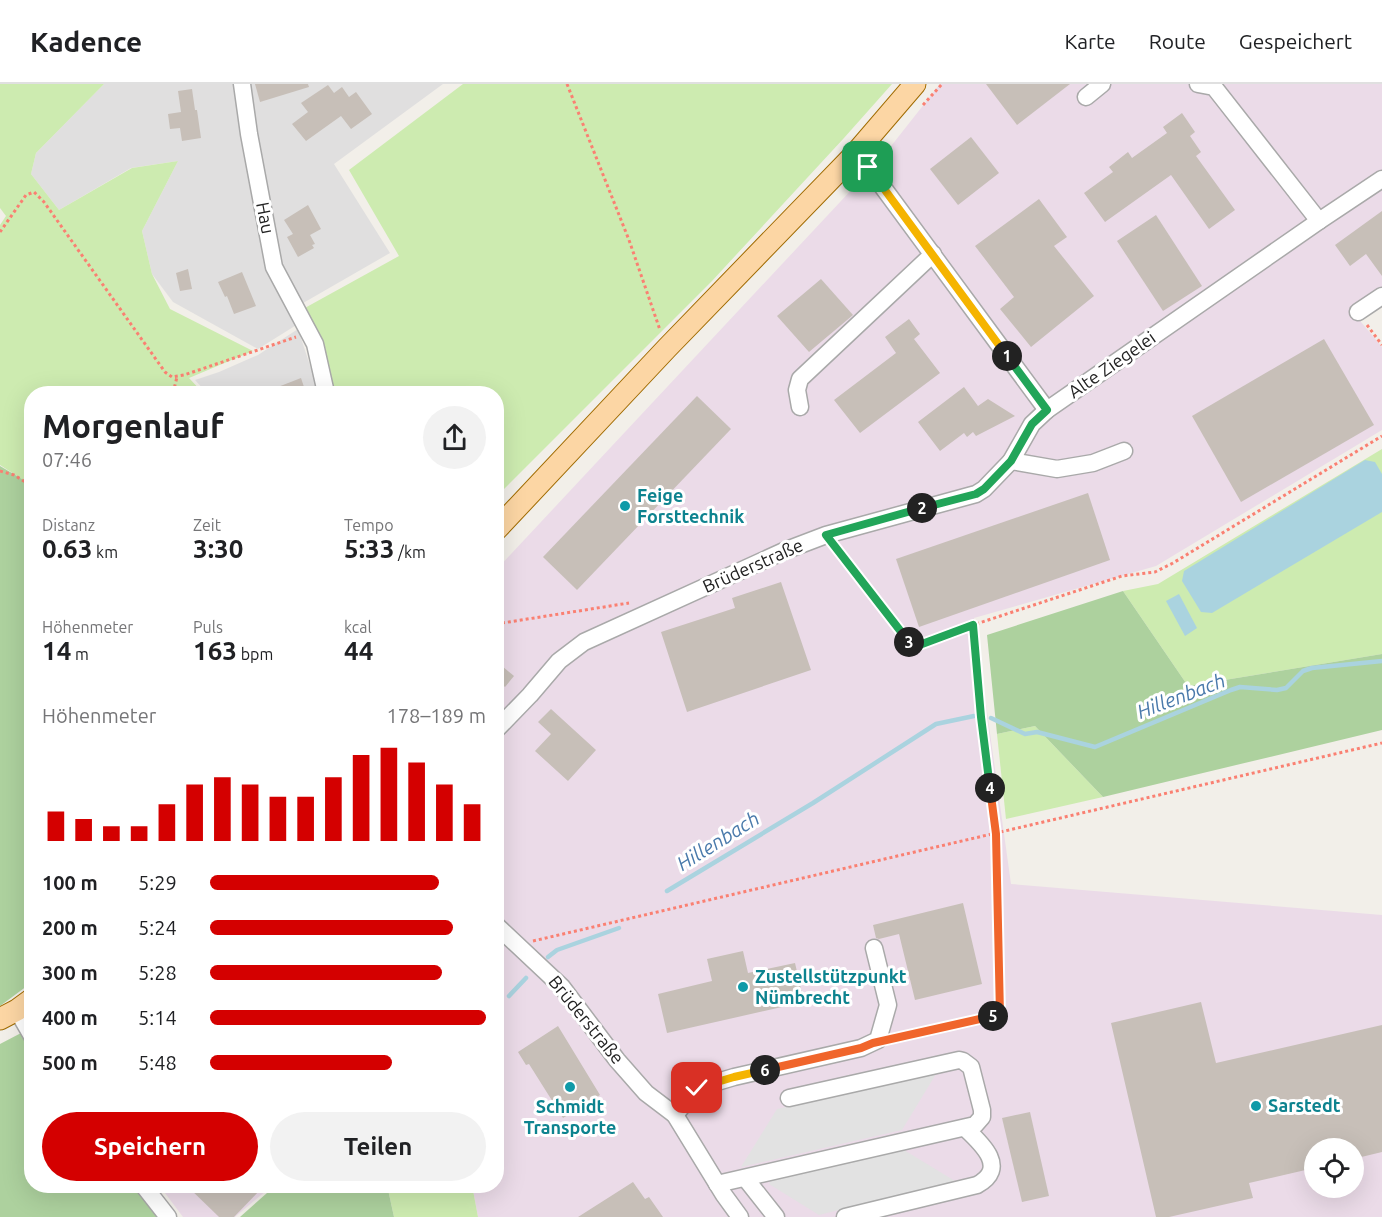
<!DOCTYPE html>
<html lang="de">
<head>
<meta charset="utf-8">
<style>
  :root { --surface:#fff; --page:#f2f2f2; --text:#202124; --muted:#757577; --line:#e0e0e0; --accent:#d40000 }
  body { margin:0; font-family:Ubuntu,sans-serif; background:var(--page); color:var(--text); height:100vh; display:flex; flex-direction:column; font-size:22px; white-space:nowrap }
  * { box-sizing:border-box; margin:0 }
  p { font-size:20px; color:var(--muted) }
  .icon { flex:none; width:33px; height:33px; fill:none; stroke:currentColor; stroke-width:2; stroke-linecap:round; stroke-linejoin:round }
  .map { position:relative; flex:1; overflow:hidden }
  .drawer { position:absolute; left:24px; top:302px; width:480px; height:807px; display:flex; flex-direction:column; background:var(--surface); border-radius:24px; box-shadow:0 6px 24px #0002 }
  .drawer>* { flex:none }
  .controls { position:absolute; left:1304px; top:1054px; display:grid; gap:12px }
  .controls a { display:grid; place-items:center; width:60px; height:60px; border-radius:50%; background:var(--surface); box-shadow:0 6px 24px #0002; font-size:30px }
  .pin { position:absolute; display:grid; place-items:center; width:51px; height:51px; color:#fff; margin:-26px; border-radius:12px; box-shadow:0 3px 9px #0006 }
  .km { position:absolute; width:30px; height:30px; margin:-15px; border-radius:50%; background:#222; color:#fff; font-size:16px; line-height:30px; text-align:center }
  .round { display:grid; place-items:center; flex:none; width:63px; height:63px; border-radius:32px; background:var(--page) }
  .headline { display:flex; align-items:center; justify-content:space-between; height:102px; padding:0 18px }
  h1 { font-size:33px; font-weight:700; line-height:45px }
  .figures { display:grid; grid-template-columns:repeat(3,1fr); gap:9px; height:102px; padding:6px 18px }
  .figures div { display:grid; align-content:center }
  .figures b { font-size:26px; font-weight:700 }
  .figures small { font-size:16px; font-weight:400 }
  .figures p { font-size:16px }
  .chart { height:168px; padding:12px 18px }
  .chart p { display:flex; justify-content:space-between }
  .chart svg { width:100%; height:108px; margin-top:6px; stroke:var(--accent); stroke-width:6 }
  .cta { display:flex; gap:12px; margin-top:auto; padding:12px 18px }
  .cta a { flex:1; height:69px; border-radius:36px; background:var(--accent); color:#fff; font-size:24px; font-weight:700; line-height:69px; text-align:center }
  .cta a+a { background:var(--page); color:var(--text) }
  ul { padding:0 18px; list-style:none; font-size:20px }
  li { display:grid; grid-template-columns:96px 72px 1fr; align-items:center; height:45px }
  li i { height:15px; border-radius:8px; background:var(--accent) }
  header { display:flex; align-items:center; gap:36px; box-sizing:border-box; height:84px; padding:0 30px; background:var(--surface); border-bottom:2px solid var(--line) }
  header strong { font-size:28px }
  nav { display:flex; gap:33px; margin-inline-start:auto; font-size:21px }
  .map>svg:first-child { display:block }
</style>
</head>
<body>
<header>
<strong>Kadence</strong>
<nav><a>Karte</a><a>Route</a><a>Gespeichert</a></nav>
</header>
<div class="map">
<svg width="1382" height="1133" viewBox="0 0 1382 1133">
  <rect width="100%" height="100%" fill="#f2efe9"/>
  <g fill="#e0dfdf">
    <path d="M 104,0 L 443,0 L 334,80 L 390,169 L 291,226 L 298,240 L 258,265 L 173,218 L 152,190 L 142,147 L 178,77 L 131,84 L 59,126 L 31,90 L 36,69 Z"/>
    <path d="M 298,245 L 319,309 L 207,309 L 195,296 L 219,288 L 258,271 Z"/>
  </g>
  <g fill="#ebdbe8" fill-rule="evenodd">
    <path d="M 940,0 L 1382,0 L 1382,207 L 1351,226 L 1382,263 L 1382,346 L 1156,482 L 974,534 L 1011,800 L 1382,831 L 1382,1133 L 478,1133 L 472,1101 L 496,1101 L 497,485 L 884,71 ZM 1314,1065 L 1353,1065 L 1353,1104 L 1314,1104 Z"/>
    <path d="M 159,1101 L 273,1101 L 235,1133 L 183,1133 Z"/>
  </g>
  <g fill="#cdebb0">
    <path d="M 0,0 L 104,0 L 36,69 L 31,90 L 59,126 L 132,84 L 178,77 L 142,147 L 152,190 L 170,225 L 253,267 L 189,294 L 203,309 L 32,309 L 31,401 L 0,381 L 0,141 L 6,132 L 0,124 Z"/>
    <path d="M 463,0 L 892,0 L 844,54 L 712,197 L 497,412 L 496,309 L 333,309 L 323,258 L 303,225 L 399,172 L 349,86 Z"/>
    <path d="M 1382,365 L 1382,570 L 1188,602 L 1123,507 L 1158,500 Z"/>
    <path d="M 1035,642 L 1103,713 L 1006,735 L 997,650 Z"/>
    <path d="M 387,1101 L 472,1101 L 478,1133 L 394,1133 Z"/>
  </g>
  <g fill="#add19e">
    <path d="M 0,382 L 32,401 L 31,899 L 0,922 Z"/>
    <path d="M 1123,507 L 1188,602 L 1382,570 L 1382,646 L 1103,713 L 1035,642 L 997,650 L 987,551 Z"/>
    <path d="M 23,948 L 31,958 L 32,1101 L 143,1101 L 168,1133 L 0,1133 L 0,960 Z"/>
    <path d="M 276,1101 L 387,1101 L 394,1133 L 240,1133 Z"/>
  </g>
  <g fill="#e2e2e2">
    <path d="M 936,990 L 902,1046 L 741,1083 L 777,1025 Z"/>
    <path d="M 899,1063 L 955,1097 L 819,1131 L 769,1100 L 773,1093 Z"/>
  </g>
  <g fill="#aad3df">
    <path d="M 1365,376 L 1375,378 L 1382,390 L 1382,428 L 1212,529 L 1201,528 L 1182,497 L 1184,487 Z"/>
    <path d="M 1179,510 L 1197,544 L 1185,552 L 1166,517 Z"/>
  </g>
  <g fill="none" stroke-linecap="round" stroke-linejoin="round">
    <g stroke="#aad3df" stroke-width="4.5">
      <path d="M 991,634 L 1025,650 L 1037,648 L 1095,663 L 1231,606 L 1240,603 L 1277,606 L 1286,604 L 1303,587 L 1312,584 L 1382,577"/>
      <path d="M 667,807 L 813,719 L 936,640 L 974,632"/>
      <path d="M 548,873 L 557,866 L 619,844"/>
      <path d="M 509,912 L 526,894"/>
    </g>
  </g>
  <g fill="#c7bfb8">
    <path d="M 255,0 L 308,0 L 309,3 L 260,18 Z"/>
    <path d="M 986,0 L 1070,0 L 1017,41 Z"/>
    <path d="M 328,1 L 334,9 L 342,3 L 349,13 L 356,8 L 372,30 L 351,45 L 341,32 L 306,57 L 292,40 L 308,28 L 301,19 Z"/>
    <path d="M 192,5 L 195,26 L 197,26 L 201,54 L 182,57 L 180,44 L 170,45 L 168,30 L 181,28 L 178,7 Z"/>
    <path d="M 1182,29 L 1195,48 L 1190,52 L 1201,68 L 1196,72 L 1235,126 L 1209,145 L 1171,91 L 1105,138 L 1084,109 L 1113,88 L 1109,83 L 1128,68 L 1132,74 L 1167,49 L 1163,43 Z"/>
    <path d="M 971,53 L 999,89 L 958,121 L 930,85 Z"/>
    <path d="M 1039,115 L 1067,153 L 1054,162 L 1094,212 L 1031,263 L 1000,225 L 1014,213 L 975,162 Z"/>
    <path d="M 308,121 L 321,145 L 310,151 L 315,160 L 312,161 L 314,164 L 298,173 L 287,153 L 293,150 L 284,136 Z"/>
    <path d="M 1382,127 L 1382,192 L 1366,170 L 1350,182 L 1335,161 Z"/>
    <path d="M 1156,131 L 1202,202 L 1163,227 L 1117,157 Z"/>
    <path d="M 188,185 L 192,205 L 180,207 L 176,189 Z"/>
    <path d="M 242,188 L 256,222 L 234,230 L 227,212 L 225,213 L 218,198 Z"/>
    <path d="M 821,195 L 853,231 L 809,268 L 777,232 Z"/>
    <path d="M 909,235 L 920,250 L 914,255 L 940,289 L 860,349 L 834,316 L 896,269 L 885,253 Z"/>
    <path d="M 1324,255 L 1374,341 L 1241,418 L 1192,332 Z"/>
    <path d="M 301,294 L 306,309 L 265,309 L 265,308 Z"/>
    <path d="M 964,303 L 978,322 L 988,315 L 1015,332 L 976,352 L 973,348 L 967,353 L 964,349 L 940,367 L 918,338 Z"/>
    <path d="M 697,312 L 731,345 L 577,506 L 543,473 Z"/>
    <path d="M 1088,409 L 1110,476 L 919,543 L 896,475 Z"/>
    <path d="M 781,498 L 811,586 L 687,628 L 661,548 L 735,524 L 732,514 Z"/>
    <path d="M 496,577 L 514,592 L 505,603 L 496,595 Z"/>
    <path d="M 551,625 L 596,666 L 568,697 L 535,667 L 551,650 L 538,638 Z"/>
    <path d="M 963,819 L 982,900 L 915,916 L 899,850 L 879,855 L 876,854 L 873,841 Z"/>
    <path d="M 743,867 L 748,889 L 795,879 L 804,918 L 667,949 L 658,910 L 712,897 L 707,875 Z"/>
    <path d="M 1201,918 L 1216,979 L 1382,941 L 1382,1068 L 1353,1075 L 1353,1065 L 1314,1065 L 1314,1084 L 1249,1099 L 1253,1114 L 1169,1133 L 1156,1133 L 1111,939 Z"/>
    <path d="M 558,942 L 600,1011 L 563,1034 L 529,980 L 526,981 L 518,968 Z"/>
    <path d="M 1030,1028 L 1049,1112 L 1022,1118 L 1002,1034 Z"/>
    <path d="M 633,1098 L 645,1115 L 649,1113 L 663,1133 L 578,1133 Z"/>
    <path d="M 186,1101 L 265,1101 L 234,1133 L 219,1133 Z"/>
  </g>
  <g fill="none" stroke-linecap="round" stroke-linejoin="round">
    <defs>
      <g id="minor">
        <path d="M 242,0 L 249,50 L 274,183 L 315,260 L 326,309"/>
        <path d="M 1198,0 L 1214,3 L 1319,137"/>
        <path d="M 1086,13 L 1102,0"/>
        <path d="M 854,71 L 868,83 L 1047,326"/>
        <path d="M 1358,228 L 1382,212"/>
        <path d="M 800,323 L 797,306 L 800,295 L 933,170"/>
        <path d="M 1011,377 L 1057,385 L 1093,379 L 1124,367"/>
        <path d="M 496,646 L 530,611 L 559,577 L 584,558 L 784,467 L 826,451 L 976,410 L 984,405 L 1011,377 L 1032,340 L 1047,326 L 1319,137 L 1382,95"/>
        <path d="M 496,841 L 562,903 L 617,976 L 646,1009 L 675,1031 L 697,1004 L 734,993 L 861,964 L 878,956 L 888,921 L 874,864"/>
        <path d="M 17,926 L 32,952"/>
        <path d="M 675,1031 L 724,1111 L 740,1133"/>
        <path d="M 746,1095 L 776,1133"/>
        <path d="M 717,1100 L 975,1041 L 982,1033 L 982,1026 L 971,983 L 963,977 L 959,976 L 789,1014"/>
        <path d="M 143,1101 L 168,1133"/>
        <path d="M 845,1133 L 977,1101 C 1009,1084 981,1059 965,1044"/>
      </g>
      <g id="major">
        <path d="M 496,446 L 667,264 L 854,71 L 915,0"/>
        <path d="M 0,935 L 17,926 L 32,915"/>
      </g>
    </defs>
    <use href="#minor" stroke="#a9a9a9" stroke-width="19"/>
    <use href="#major" stroke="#a06b00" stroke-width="23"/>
    <g stroke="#fa8072" stroke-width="3" stroke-dasharray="3 3" stroke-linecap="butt">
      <path d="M 567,0 L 629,156 L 660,246"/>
      <path d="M 923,21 L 942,0"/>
      <path d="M 0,148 L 26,111 L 34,108 L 44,118 L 165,288 L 172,293 L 184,291 L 296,253"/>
      <path d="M 1367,241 L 1382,261"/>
      <path d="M 173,309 L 177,293"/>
      <path d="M 0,387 L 14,391 L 32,402"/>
      <path d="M 837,464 L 913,563 L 973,541 L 1122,492 L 1155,488 L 1173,479 L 1382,352"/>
      <path d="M 496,469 L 503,463"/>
      <path d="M 496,540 L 629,519"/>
      <path d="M 533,857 L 1382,659"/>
      <path d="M 895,954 L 1000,931 L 996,750 L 981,633 L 973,541"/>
    </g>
    <use href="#minor" stroke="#fff" stroke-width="16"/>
    <use href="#major" stroke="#fcd6a4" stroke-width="21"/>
  </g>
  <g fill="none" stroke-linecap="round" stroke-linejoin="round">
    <defs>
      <path id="split-1" d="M 868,83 L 1007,272"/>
      <path id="split-2" d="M 922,424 L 976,410 L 984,405 L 1011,377 L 1032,340 L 1047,326 L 1007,272"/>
      <path id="split-3" d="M 909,558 L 826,451 L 922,424"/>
      <path id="split-4" d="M 909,558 L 914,563 L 973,541 L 981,633 L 990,704"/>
      <path id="split-5" d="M 990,704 L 996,750 L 1000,931 L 993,932"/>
      <path id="split-6" d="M 765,986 L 861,964 L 873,959 L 993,932"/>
      <path id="split-7" d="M 697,1004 L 734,993 L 765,986"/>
    </defs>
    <use href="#split-1" stroke="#fff" stroke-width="12"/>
    <use href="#split-2" stroke="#fff" stroke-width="12"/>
    <use href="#split-3" stroke="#fff" stroke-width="12"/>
    <use href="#split-4" stroke="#fff" stroke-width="12"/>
    <use href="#split-5" stroke="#fff" stroke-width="12"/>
    <use href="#split-6" stroke="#fff" stroke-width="12"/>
    <use href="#split-7" stroke="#fff" stroke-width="12"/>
    <use href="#split-1" stroke="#f5b400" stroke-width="8"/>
    <use href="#split-2" stroke="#22a559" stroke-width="8"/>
    <use href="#split-3" stroke="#22a559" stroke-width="8"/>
    <use href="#split-4" stroke="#22a559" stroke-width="8"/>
    <use href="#split-5" stroke="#f0652b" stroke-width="8"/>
    <use href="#split-6" stroke="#f0652b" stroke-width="8"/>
    <use href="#split-7" stroke="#f5b400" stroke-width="8"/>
  </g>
  <g fill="#0f9aa8" stroke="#fff" stroke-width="2">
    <circle cx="625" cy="422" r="6"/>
    <circle cx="743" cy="903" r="6"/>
    <circle cx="570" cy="1003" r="6"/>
    <circle cx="1256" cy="1022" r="6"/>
  </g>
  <g text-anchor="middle" stroke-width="6" stroke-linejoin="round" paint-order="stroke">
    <g font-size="18" fill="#222" stroke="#fff">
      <text transform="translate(265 134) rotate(79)" y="6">Hau</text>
      <text transform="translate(1112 281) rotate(-35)" y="6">Alte Ziegelei</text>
      <text transform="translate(753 482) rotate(-24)" y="6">Brüderstraße</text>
      <text transform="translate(586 936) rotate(51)" y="6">Brüderstraße</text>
    </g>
    <g font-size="18" font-weight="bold" fill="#0d838f" stroke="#fff" text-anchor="start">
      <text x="637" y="418">Feige<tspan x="637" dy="21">Forsttechnik</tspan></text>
      <text x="755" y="899">Zustellstützpunkt<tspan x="755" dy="21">Nümbrecht</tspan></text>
      <text x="1268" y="1028">Sarstedt</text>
      <text x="570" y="1029" text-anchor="middle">Schmidt<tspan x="570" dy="21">Transporte</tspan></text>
    </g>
    <g font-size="20" font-style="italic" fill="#4a7aab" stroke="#fff">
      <text transform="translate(1181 612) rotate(-21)" y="7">Hillenbach</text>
      <text transform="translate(718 757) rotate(-32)" y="7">Hillenbach</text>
    </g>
  </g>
</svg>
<div class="controls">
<a><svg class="icon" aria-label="locate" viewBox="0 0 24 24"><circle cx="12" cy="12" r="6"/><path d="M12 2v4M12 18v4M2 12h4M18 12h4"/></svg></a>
</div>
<div class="pin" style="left:868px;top:83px;background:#1e9e55"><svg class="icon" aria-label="arrive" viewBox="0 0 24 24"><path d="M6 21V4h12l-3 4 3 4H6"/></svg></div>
<div class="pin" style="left:697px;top:1004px;background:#d93025"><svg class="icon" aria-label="check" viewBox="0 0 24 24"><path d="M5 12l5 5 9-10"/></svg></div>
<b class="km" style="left:1007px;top:272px">1</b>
<b class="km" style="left:922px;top:424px">2</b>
<b class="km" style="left:909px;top:558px">3</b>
<b class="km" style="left:990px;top:704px">4</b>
<b class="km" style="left:993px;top:932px">5</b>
<b class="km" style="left:765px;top:986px">6</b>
<section class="drawer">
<div class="headline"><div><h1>Morgenlauf</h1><p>07:46</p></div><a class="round"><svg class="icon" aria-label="share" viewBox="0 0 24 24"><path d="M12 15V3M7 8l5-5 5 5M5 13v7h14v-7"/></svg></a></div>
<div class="figures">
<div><p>Distanz</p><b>0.63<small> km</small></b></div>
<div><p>Zeit</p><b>3:30</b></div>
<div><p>Tempo</p><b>5:33<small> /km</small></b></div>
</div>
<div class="figures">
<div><p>Höhenmeter</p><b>14<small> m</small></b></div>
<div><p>Puls</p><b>163<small> bpm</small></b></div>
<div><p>kcal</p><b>44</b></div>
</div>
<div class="chart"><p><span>Höhenmeter</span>178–189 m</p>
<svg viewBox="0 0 160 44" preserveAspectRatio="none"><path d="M5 44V32M15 44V35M25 44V38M35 44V38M45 44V29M55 44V21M65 44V18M75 44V21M85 44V26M95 44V26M105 44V18M115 44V9M125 44V6M135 44V12M145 44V21M155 44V29"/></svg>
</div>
<ul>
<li><b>100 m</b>5:29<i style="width:83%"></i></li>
<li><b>200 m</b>5:24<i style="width:88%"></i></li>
<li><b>300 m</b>5:28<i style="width:84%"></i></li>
<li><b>400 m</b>5:14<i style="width:100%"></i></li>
<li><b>500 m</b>5:48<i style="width:66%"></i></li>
</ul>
<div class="cta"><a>Speichern</a><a>Teilen</a></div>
</section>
</div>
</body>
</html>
